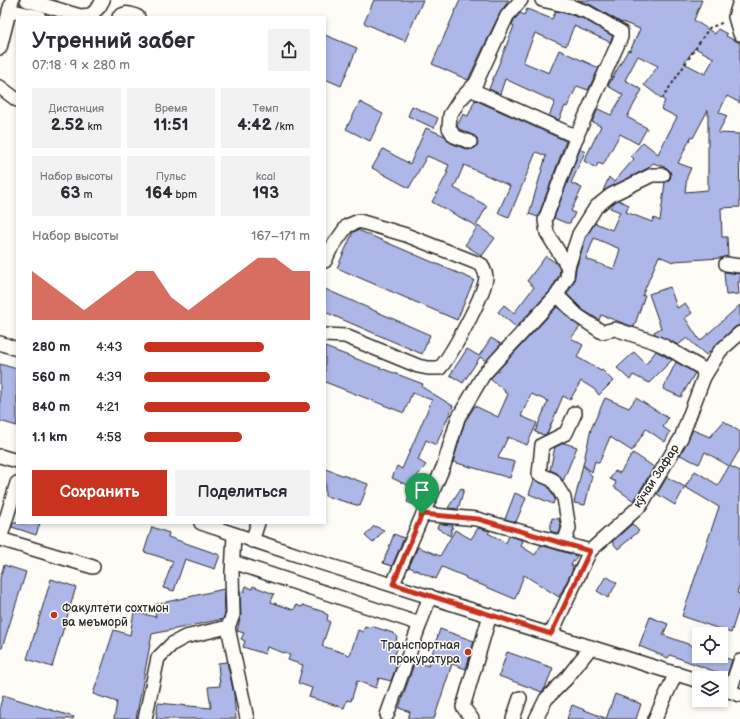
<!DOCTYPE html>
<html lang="ru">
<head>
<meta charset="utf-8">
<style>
  :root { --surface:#fff; --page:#f2f2f3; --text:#2b2b33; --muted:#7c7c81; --accent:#c8321e }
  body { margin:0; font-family:"Balsamiq Sans",sans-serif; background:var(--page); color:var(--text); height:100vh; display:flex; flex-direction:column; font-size:15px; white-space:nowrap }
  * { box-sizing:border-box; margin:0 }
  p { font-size:13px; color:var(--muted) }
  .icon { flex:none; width:22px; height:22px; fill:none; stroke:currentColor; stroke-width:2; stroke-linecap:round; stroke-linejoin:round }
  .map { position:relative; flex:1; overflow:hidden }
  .details { position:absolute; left:16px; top:16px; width:310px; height:508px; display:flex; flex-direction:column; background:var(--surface); border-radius:0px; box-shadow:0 2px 6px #0003 }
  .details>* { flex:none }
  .controls { position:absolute; left:692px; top:627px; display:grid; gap:8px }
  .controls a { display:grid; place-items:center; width:36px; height:36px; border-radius:0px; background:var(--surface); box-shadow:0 2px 6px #0003; font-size:20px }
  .pin { position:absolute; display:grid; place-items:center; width:34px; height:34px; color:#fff; margin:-41px -17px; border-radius:50% 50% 50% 0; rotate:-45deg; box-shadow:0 0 4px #0007 }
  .pin .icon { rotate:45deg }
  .round { display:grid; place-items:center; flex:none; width:42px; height:42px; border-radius:0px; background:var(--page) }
  .overview { display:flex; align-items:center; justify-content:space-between; height:68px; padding:0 16px }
  h1 { font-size:22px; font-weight:600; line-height:30px }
  .figures { display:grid; grid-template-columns:repeat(3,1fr); gap:6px; height:68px; padding:4px 16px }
  .figures div { display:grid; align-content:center; border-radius:0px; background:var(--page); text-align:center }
  .figures b { font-size:17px; font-weight:600 }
  .figures small { font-size:11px; font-weight:400 }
  .figures p { font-size:11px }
  .chart { height:112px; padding:8px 16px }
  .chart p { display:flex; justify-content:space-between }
  .chart svg { width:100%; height:72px; margin-top:4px; fill:var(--accent); opacity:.7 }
  .button { display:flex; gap:8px; margin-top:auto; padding:8px 16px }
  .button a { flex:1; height:46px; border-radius:0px; background:var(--accent); color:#fff; font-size:16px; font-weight:600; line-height:46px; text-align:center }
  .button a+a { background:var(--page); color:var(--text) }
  ul { padding:0 16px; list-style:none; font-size:13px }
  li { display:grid; grid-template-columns:64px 48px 1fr; align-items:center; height:30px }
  li i { height:10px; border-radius:5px; background:var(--accent) }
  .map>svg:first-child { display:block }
</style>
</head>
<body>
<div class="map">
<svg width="740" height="719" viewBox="0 0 740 719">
  <rect width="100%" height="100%" fill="#fdfcf7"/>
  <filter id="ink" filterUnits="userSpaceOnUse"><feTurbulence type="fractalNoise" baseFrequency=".025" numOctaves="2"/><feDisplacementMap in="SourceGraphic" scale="8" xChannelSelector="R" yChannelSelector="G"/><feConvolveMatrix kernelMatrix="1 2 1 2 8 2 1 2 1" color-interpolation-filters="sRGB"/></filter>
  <g filter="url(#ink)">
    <g fill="#adb7e8" stroke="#2b2b2b" fill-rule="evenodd">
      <path d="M 374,0 L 423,0 L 405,41 L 364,23 Z"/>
      <path d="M 460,0 L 509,0 L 500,13 L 468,80 L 432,64 Z"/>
      <path d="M 577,0 L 702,0 L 694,20 L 715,34 L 718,29 L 727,34 L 726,36 L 740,43 L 740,103 L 727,96 L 719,112 L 727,116 L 718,133 L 739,134 L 740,207 L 721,208 L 722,237 L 727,237 L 728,256 L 721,258 L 673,261 L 673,262 L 659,256 L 642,296 L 645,295 L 634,327 L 601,315 L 599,320 L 583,310 L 567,294 L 574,282 L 576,269 L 586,237 L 595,223 L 612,230 L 620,212 L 610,208 L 615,202 L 618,200 L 629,205 L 626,212 L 652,222 L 654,218 L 660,221 L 665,182 L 670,179 L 671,175 L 670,171 L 667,168 L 653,163 L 648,168 L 603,191 L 609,177 L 614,182 L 634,159 L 631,156 L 643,142 L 658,154 L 677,117 L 661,109 L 665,101 L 644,85 L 658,66 L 638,56 L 625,80 L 642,90 L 627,117 L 647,128 L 638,144 L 620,134 L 603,165 L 598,163 L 596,168 L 584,161 L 601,126 L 592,122 L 598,109 L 611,115 L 623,95 L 608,86 L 628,50 L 630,51 L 640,29 L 622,22 L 622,23 L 591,5 ZM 695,48 L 714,58 L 705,74 L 684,63 ZM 708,110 L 708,190 L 685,192 L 687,177 L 691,168 L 678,163 L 691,137 L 693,138 ZM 594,238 L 620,249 L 614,269 L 586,259 Z"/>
      <path d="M 527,9 L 552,19 L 556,11 L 571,15 L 584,19 L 613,36 L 610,42 L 574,26 L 566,46 L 535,33 L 523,62 L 549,73 L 559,50 L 599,68 L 588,90 L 577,86 L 567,107 L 565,106 L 559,120 L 549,116 L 555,102 L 505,79 L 500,94 L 489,89 L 514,26 L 512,25 L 514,20 L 520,13 L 524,15 Z"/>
      <path d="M 325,35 L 357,48 L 341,86 L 325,79 Z"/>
      <path d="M 475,100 L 566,141 L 538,217 L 529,214 L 546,156 L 536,152 L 509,217 L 498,213 L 510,186 L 464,165 L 454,188 L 487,206 L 476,226 L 432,202 L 448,172 L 446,172 L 449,165 L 427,156 L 409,188 L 372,168 L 383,149 L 410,164 L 426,128 L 445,136 L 451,143 L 468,150 L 475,148 L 478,144 L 476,137 L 459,129 L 457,126 L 463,114 L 468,116 Z"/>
      <path d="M 360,102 L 383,114 L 370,141 L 346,129 Z"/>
      <path d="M 412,106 L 438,118 L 434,128 L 408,116 Z"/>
      <path d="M 580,149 L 585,152 L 571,183 L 582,188 L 571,211 L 575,213 L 570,223 L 566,223 L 554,218 Z"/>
      <path d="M 478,226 L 495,238 L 482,256 L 465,245 Z"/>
      <path d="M 358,230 L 474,280 L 457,320 L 337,268 L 353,232 Z"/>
      <path d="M 546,256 L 556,263 L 560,269 L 559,275 L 551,290 L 516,327 L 498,312 L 504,305 L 514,313 L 534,287 L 527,281 Z"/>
      <path d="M 724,272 L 740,274 L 740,282 L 738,282 L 739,294 L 726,295 Z"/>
      <path d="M 670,287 L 677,308 L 685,303 L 692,313 L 685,318 L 700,341 L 740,305 L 740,325 L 735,327 L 706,355 L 687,338 L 678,345 L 655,334 L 654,332 L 661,328 L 649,294 Z"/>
      <path d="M 325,289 L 430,335 L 422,354 L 325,312 Z"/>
      <path d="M 557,307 L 580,327 L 571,338 L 583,345 L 577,357 L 601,371 L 602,370 L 613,381 L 599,395 L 594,389 L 581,381 L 570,400 L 563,396 L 547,434 L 544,435 L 535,432 L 548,401 L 531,394 L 521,416 L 537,423 L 527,445 L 508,437 L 498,458 L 515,462 L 510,478 L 453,462 L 465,421 L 475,406 L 498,417 L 508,394 L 504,392 L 505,391 L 490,379 Z"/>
      <path d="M 491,338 L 501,344 L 486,361 L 480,357 L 463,383 L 450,375 L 467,349 L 479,356 Z"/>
      <path d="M 325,347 L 423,384 L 422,387 L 453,406 L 436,445 L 426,440 L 418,460 L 426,465 L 409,486 L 392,478 L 397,466 L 402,469 L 432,400 L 412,393 L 404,413 L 325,382 Z"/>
      <path d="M 656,351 L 672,360 L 649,383 L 633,375 L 630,380 L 617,368 L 634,352 L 646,364 Z"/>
      <path d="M 676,362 L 695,373 L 681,397 L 663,389 Z"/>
      <path d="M 0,364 L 17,369 L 17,426 L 0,421 Z"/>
      <path d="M 605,398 L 629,408 L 636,398 L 668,418 L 663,427 L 670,432 L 665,442 L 646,429 L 632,451 L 610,437 L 599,463 L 595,461 L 592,472 L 583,465 L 591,429 Z"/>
      <path d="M 724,421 L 740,432 L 740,449 L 730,466 L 740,471 L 740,583 L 737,593 L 740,594 L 740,605 L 731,633 L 682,616 L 719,507 L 685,487 L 695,471 L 718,485 L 729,466 L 705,452 L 699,464 L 680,455 L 693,430 L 710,437 Z"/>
      <path d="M 564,443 L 577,447 L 563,481 L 557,473 L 550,470 L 555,447 Z"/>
      <path d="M 633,453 L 654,467 L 634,501 L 614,487 L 616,482 L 610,479 L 615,471 L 620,473 Z"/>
      <path d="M 583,465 L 592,476 L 585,505 L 574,503 Z"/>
      <path d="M 325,469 L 368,484 L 360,506 L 325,496 Z"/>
      <path d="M 667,477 L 685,487 L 675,505 L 657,494 Z"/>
      <path d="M 534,480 L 548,486 L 555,499 L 553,504 L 529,494 Z"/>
      <path d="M 413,485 L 425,490 L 418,506 L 407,502 Z"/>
      <path d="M 461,488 L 464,489 L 458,509 L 448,508 Z"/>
      <path d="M 515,493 L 526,498 L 516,522 L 505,519 Z"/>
      <path d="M 552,518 L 559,519 L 561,527 L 559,534 L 550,531 Z"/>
      <path d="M 13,523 L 40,523 L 36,535 L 12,527 Z"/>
      <path d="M 439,524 L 453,525 L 450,536 L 437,528 Z"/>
      <path d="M 632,524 L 639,531 L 618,549 L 612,542 Z"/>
      <path d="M 374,526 L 384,530 L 373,543 L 365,536 Z"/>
      <path d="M 152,527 L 169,533 L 168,537 L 220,555 L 215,569 L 185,559 L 174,591 L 163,588 L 173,561 L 144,552 Z"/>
      <path d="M 478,528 L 490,531 L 488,533 L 506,543 L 509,536 L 523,540 L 521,546 L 535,555 L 541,545 L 577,556 L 571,565 L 573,566 L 572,571 L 559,597 L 524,575 L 515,599 L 465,578 L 466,577 L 442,567 L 436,579 L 409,567 L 418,547 L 440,556 L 455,530 L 471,539 Z"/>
      <path d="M 394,534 L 404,538 L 392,566 L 383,563 Z"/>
      <path d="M 4,565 L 26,572 L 2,648 L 0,648 L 0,578 Z"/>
      <path d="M 606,576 L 617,583 L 608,598 L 597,591 Z"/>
      <path d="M 51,579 L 76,587 L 52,667 L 27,659 Z"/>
      <path d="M 246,586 L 252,589 L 253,586 L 274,594 L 271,602 L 294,610 L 296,605 L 302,607 L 303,605 L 324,612 L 324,613 L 328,615 L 327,620 L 330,622 L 322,646 L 350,655 L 358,630 L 363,632 L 365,626 L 371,628 L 371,626 L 393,633 L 393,634 L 397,636 L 396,642 L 399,643 L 395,655 L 400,656 L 391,681 L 379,678 L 376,688 L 357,681 L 351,701 L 347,700 L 344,708 L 309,697 L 312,688 L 298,683 L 303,665 L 288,660 L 290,655 L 267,647 L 265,654 L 243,647 L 245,641 L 241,639 L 244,633 L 237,631 L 241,615 L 240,591 L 244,592 Z"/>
      <path d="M 224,589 L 225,613 L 223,619 L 152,634 L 136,719 L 114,719 L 117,702 L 93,694 L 114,630 L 130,635 L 134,612 L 156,617 L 153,605 Z"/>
      <path d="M 650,617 L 668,624 L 663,635 L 699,648 L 699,656 L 720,656 L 732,660 L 727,676 L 670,655 L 668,658 L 639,646 Z"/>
      <path d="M 440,629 L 474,641 L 466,669 L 452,664 L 434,719 L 408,719 L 410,712 L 399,708 L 415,661 L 428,666 Z"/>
      <path d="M 507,652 L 553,668 L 545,688 L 542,692 L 499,676 Z"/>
      <path d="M 227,662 L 234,694 L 236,719 L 156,719 L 158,703 L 211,708 L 208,687 L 220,686 L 218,663 Z"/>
      <path d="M 615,694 L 641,704 L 636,719 L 606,719 Z"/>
      <path d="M 3,695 L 74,717 L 73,719 L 0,719 L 0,706 Z"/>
      <path d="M 572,705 L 605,718 L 605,719 L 567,719 Z"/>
    </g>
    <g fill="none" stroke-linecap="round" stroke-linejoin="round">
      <defs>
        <g id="minor">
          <path d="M 27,0 L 80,16 L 91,15 L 99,7 L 103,0"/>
          <path d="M 542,0 L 573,7 L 587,12 L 621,32 L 621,37 L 578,133 L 545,220 L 547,233 L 568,267"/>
          <path d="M 740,1 L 735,17 L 740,34"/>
          <path d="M 9,10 L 39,17"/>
          <path d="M 119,17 C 126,12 130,13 138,17"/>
          <path d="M 0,48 L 12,0"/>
          <path d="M 0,87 L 17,100"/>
          <path d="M 470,89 L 577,137"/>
          <path d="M 470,142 L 454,136 L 449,128 L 450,115 L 459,101 L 476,83 L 507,16 L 521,0"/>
          <path d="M 325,261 L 330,250 L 347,226 L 359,221 L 406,235 L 482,265 C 483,269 486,273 486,277 C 485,294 452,354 440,368 L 428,368 L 418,366 L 345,336 L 325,335"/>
          <path d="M 726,264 L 740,266"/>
          <path d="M 557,295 L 578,316 L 602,332 L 615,329 L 655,342 L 666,347 L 703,369 L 704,377"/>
          <path d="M 0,343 L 17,349"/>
          <path d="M 0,456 L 17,461"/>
          <path d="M 17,483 L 0,539 L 93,567"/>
          <path d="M 423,514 L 477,519 L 590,551"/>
          <path d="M 201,523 L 315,561 L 699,681"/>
          <path d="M 252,541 L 258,523"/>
          <path d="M 564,543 L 569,528 L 564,498 L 553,480 L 539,474 L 542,445 L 566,433 L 575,413"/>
          <path d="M 233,562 L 420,624"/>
          <path d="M 393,584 L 444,465 L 458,418 L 484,374 L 557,295 L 567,278 L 568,267 L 579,234 L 596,207 L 611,195 L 652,175 L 663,175"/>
          <path d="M 228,627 L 247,719"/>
          <path d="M 551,634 L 590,551 L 641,505 L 681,438 L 704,377 L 720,351 L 740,333"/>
          <path d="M 721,688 L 740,695"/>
          <path d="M 730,691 L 740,661"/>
          <path d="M 387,715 L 430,596"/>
          <path d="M 145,719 L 158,658 L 172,644 L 185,637 L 228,627 L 233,615 L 232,573 L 234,535"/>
          <path d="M 472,719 L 463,707 L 490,615"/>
          <path d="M 513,719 L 520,698"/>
          <path d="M 536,719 L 546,699 L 566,679 L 591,647"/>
          <path d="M 655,719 L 676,673"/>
        </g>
      </defs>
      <use href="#minor" stroke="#2b2b2b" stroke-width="16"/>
      <path stroke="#2b2b2b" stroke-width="2" stroke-dasharray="3 3" stroke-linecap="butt" d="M 662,99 L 709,28 L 724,22"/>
      <use href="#minor" stroke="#fdfcf7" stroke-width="13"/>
    </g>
  </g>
  <g fill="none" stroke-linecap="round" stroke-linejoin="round" filter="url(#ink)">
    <defs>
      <path id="route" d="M 422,514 L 478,519 L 590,551 L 551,634 L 393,584 Z"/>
    </defs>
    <use href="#route" stroke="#fff" stroke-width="8"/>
    <use href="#route" stroke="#c8321e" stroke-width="5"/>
  </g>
  <g fill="#c8321e" stroke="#fdfcf7" stroke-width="1.5">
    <circle cx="54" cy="615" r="4"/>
    <circle cx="468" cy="652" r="4"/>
  </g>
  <g text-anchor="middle" stroke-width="3" stroke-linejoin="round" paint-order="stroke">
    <g font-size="12" fill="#2b2b2b" stroke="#fdfcf7">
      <text transform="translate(656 476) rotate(-57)" y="4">кӯчаи Зафар</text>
    </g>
    <g font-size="12" fill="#2b2b2b" stroke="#fdfcf7" text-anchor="start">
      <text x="62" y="612">Факултети сохтмон<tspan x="62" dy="14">ва меъморӣ</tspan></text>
      <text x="460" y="649" text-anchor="end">Транспортная<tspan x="460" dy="14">прокуратура</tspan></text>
    </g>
  </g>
</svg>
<div class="controls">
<a><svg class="icon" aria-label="locate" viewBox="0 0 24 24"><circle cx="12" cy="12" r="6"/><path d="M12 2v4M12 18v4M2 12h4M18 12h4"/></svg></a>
<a><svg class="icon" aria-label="layers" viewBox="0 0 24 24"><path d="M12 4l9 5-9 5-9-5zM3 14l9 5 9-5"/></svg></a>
</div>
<div class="pin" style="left:422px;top:514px;background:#1e9e55"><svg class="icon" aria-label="arrive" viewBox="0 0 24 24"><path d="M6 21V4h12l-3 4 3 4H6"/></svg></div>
<section class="details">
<div class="overview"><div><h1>Утренний забег</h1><p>07:18 · 9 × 280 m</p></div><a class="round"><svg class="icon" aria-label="share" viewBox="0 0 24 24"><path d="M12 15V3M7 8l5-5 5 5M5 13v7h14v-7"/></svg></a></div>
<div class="figures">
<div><p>Дистанция</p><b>2.52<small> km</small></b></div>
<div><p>Время</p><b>11:51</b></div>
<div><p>Темп</p><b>4:42<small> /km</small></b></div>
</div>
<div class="figures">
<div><p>Набор высоты</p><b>63<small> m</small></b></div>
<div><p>Пульс</p><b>164<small> bpm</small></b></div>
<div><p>kcal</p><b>193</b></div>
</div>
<div class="chart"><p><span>Набор высоты</span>167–171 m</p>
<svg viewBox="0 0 160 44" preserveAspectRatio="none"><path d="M0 44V14L10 22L20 30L30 38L40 30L50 22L60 14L70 14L80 30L90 38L100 30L110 22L120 14L130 6L140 6L150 14L160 14V44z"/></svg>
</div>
<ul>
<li><b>280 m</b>4:43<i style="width:72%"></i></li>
<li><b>560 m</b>4:39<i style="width:76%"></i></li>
<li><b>840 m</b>4:21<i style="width:100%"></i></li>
<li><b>1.1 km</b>4:58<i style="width:59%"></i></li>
</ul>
<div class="button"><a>Сохранить</a><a>Поделиться</a></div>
</section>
</div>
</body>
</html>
